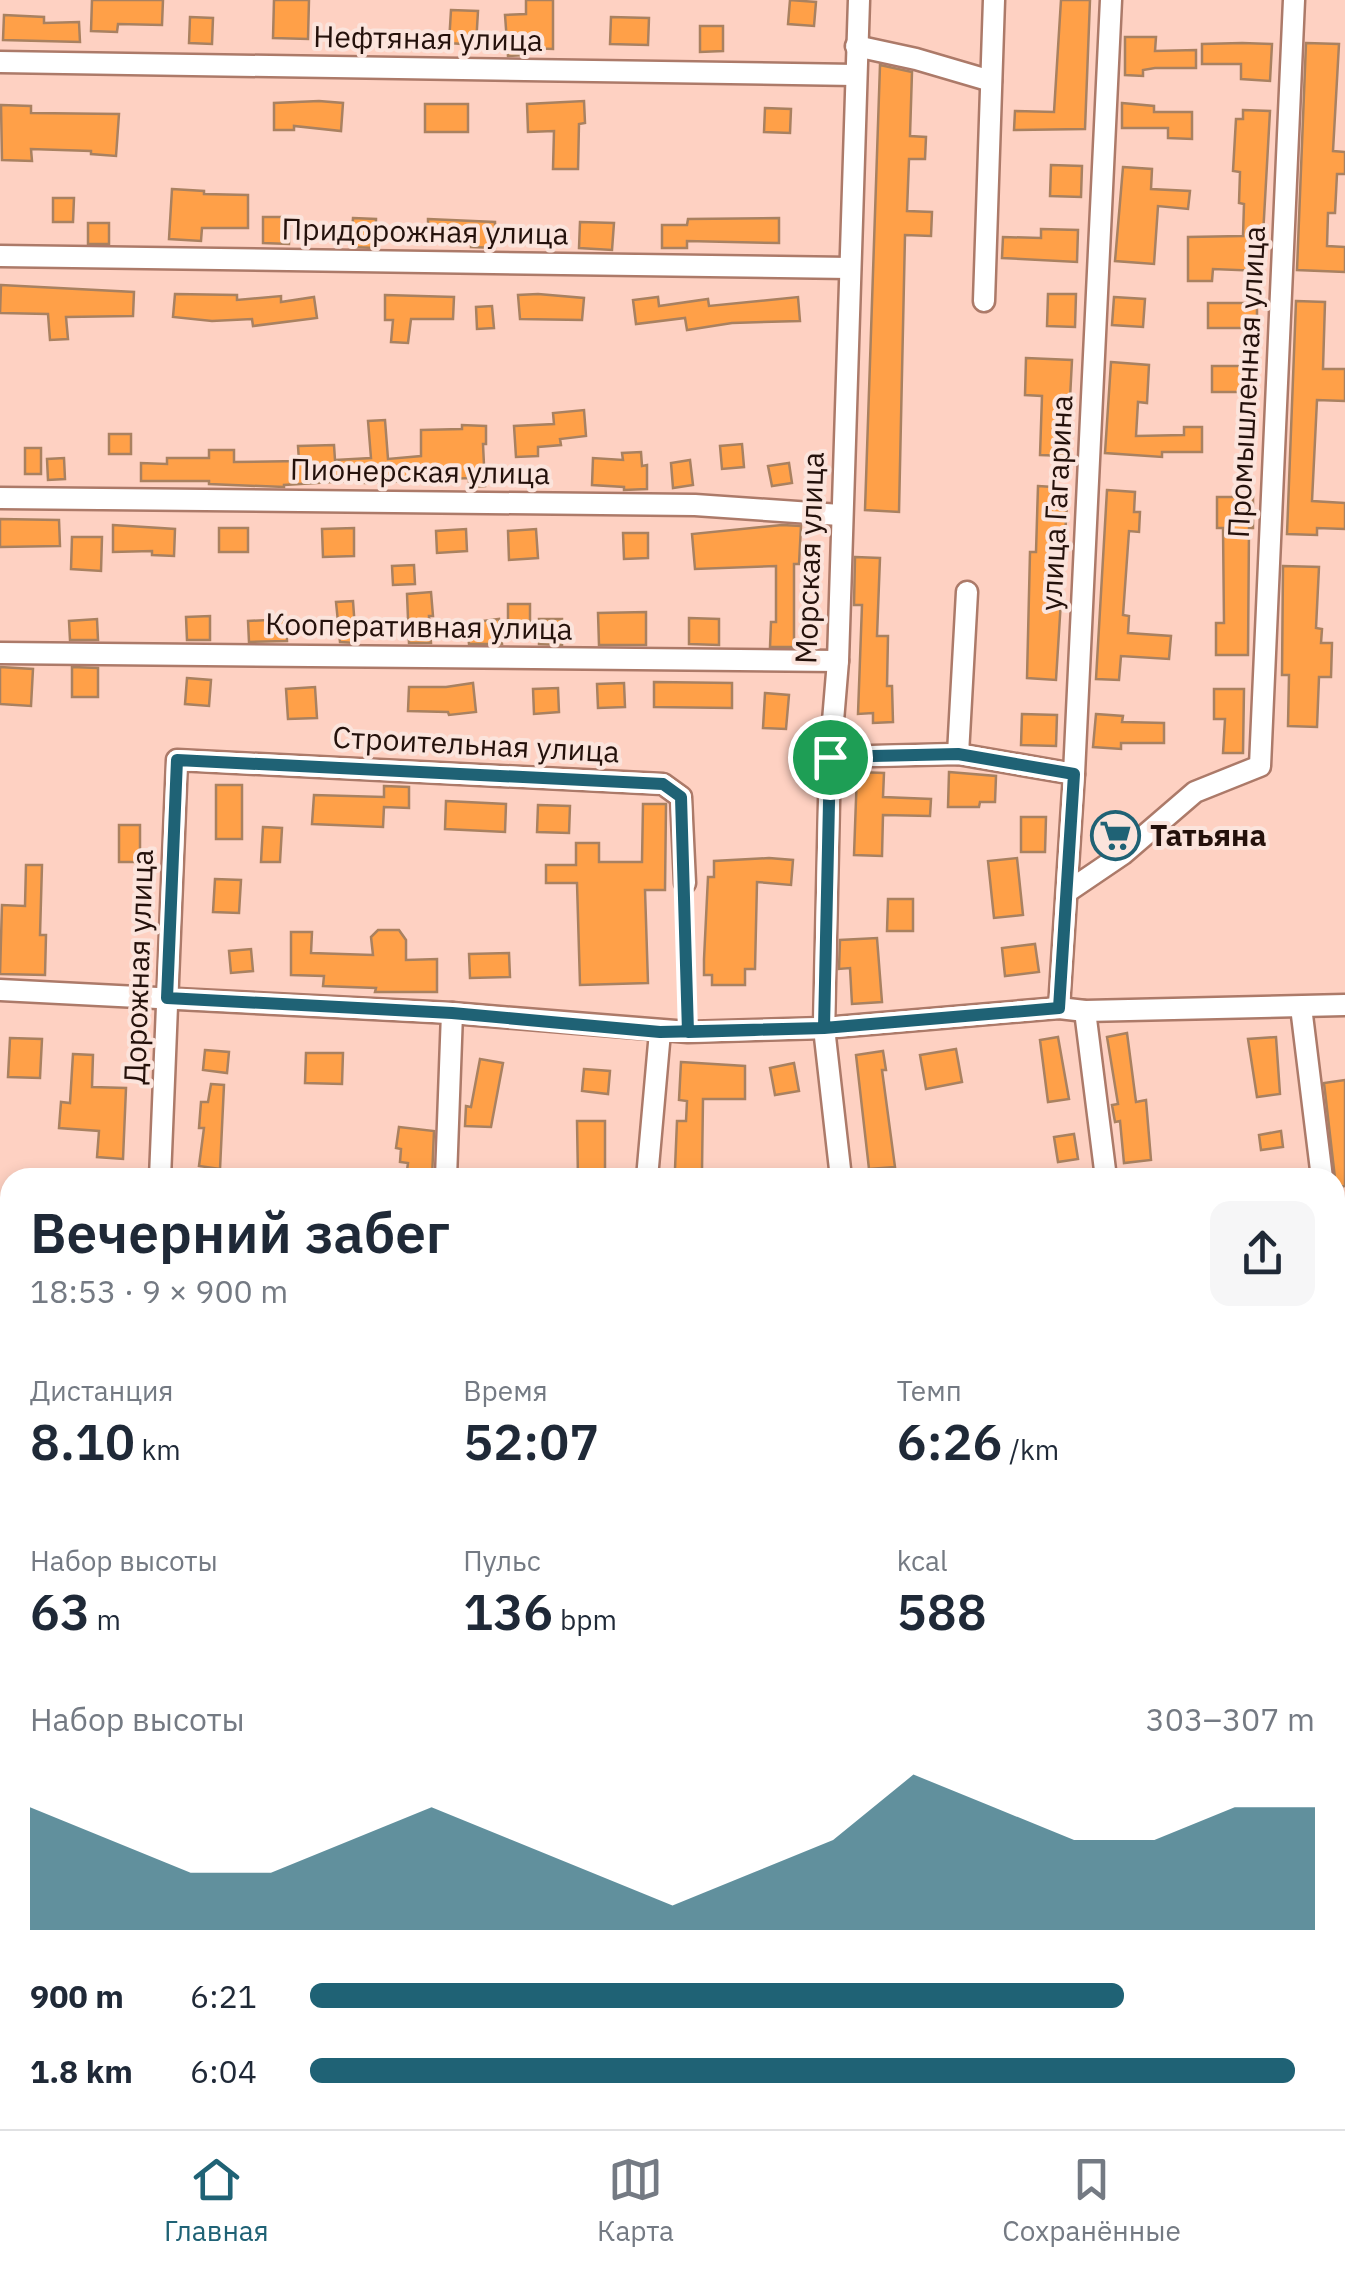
<!DOCTYPE html>
<html lang="ru">
<head>
<meta charset="utf-8">
<style>
  :root { --surface:#fff; --page:#f6f6f7; --text:#1f2937; --muted:#747a83; --line:#e0e1e3; --accent:#1f6275 }
  body { margin:0; font-family:"IBM Plex Sans",sans-serif; background:var(--page); color:var(--text); height:100vh; display:flex; flex-direction:column; font-size:38px; white-space:nowrap }
  * { box-sizing:border-box; margin:0 }
  p { font-size:32px; color:var(--muted) }
  .icon { flex:none; width:55px; height:55px; fill:none; stroke:currentColor; stroke-width:2; stroke-linecap:round; stroke-linejoin:round }
  .map { position:relative; flex:1; overflow:hidden }
  .details { position:absolute; left:0px; top:1168px; width:1345px; height:962px; display:flex; flex-direction:column; background:var(--surface); border-radius:30px 30px 0 0; box-shadow:0 5px 15px #0003 }
  .details>* { flex:none }
  .pin { position:absolute; display:grid; place-items:center; width:85px; height:85px; color:#fff; margin:-42px; border:5px solid #fff; border-radius:50%; box-shadow:0 2px 10px #0007 }
  .round { display:grid; place-items:center; flex:none; width:105px; height:105px; border-radius:20px; background:var(--page) }
  .headline { display:flex; align-items:center; justify-content:space-between; height:170px; padding:0 30px }
  h1 { font-size:55px; font-weight:600; line-height:75px }
  .figures { display:grid; grid-template-columns:repeat(3,1fr); gap:15px; height:170px; padding:10px 30px }
  .figures div { display:grid; align-content:center }
  .figures b { font-size:50px; font-weight:600 }
  .figures small { font-size:28px; font-weight:400 }
  .figures p { font-size:28px }
  .chart { height:280px; padding:20px 30px }
  .chart p { display:flex; justify-content:space-between }
  .chart svg { width:100%; height:180px; margin-top:10px; fill:var(--accent); opacity:.7 }
  ul { padding:0 30px; list-style:none; font-size:32px }
  li { display:grid; grid-template-columns:160px 120px 1fr; align-items:center; height:75px }
  li i { height:25px; border-radius:12px; background:var(--accent) }
  .dock { display:flex; justify-content:space-around; align-items:center; height:140px; border-top:2px solid var(--line); background:var(--surface); font-size:28px; color:var(--muted) }
  .dock a { display:grid; justify-items:center; gap:5px }
  .dock .selected { color:var(--accent) }
  .map>svg:first-child { display:block }
</style>
</head>
<body>
<div class="map">
<svg width="1345" height="2129" viewBox="0 0 1345 2129">
  <rect width="100%" height="100%" fill="#fed1c2"/>
  <path fill="#ffc0ab" d="M 1345,2037 L 1345,2129 L 1273,2129 L 1269,2120 L 1335,2120 L 1335,2043 Z"/>
  <g fill="#ffa048" stroke="#a98160" stroke-width="2.5">
    <path d="M 92,0 L 163,0 L 162,25 L 118,24 L 117,32 L 91,31 Z"/>
    <path d="M 274,0 L 309,0 L 308,39 L 273,38 Z"/>
    <path d="M 526,0 L 553,0 L 553,49 L 525,48 L 525,55 L 508,56 L 505,15 L 526,14 Z"/>
    <path d="M 790,0 L 816,2 L 814,26 L 788,24 Z"/>
    <path d="M 1061,0 L 1090,0 L 1085,129 L 1014,130 L 1015,111 L 1054,112 Z"/>
    <path d="M 451,10 L 478,11 L 476,45 L 449,43 Z"/>
    <path d="M 4,15 L 44,17 L 44,23 L 79,22 L 80,42 L 3,40 Z"/>
    <path d="M 190,17 L 213,18 L 212,44 L 189,43 Z"/>
    <path d="M 611,17 L 649,18 L 648,45 L 610,44 Z"/>
    <path d="M 700,26 L 723,26 L 723,51 L 700,52 Z"/>
    <path d="M 1125,37 L 1156,37 L 1155,51 L 1196,50 L 1196,68 L 1155,68 L 1143,70 L 1143,76 L 1125,75 Z"/>
    <path d="M 1242,43 L 1272,44 L 1270,81 L 1241,79 L 1241,64 L 1202,64 L 1202,44 Z"/>
    <path d="M 1306,43 L 1339,44 L 1333,151 L 1345,152 L 1345,174 L 1337,174 L 1335,213 L 1328,213 L 1327,246 L 1345,247 L 1345,272 L 1297,270 Z"/>
    <path d="M 880,65 L 912,72 L 910,136 L 926,137 L 925,159 L 909,159 L 907,211 L 932,212 L 931,236 L 905,235 L 899,512 L 865,510 Z"/>
    <path d="M 319,101 L 343,103 L 341,131 L 294,126 L 294,130 L 274,130 L 274,103 Z"/>
    <path d="M 584,101 L 585,123 L 579,124 L 578,169 L 553,169 L 554,131 L 528,132 L 527,104 Z"/>
    <path d="M 1122,103 L 1154,106 L 1154,112 L 1192,112 L 1192,139 L 1168,138 L 1168,128 L 1122,128 Z"/>
    <rect x="425" y="104" width="43" height="28"/>
    <path d="M 1,105 L 31,106 L 31,113 L 119,114 L 116,156 L 91,154 L 91,151 L 31,149 L 32,161 L 2,160 Z"/>
    <path d="M 765,108 L 791,109 L 790,133 L 764,132 Z"/>
    <path d="M 1243,110 L 1270,111 L 1261,271 L 1213,269 L 1212,281 L 1188,281 L 1188,237 L 1243,236 L 1244,204 L 1239,203 L 1240,172 L 1233,171 L 1236,119 L 1243,119 Z"/>
    <path d="M 1051,165 L 1082,166 L 1081,197 L 1050,196 Z"/>
    <path d="M 1123,167 L 1152,169 L 1151,189 L 1190,191 L 1188,209 L 1158,206 L 1154,264 L 1115,261 Z"/>
    <path d="M 172,189 L 204,191 L 204,194 L 248,195 L 248,228 L 202,228 L 201,241 L 169,239 Z"/>
    <path d="M 53,198 L 74,198 L 73,222 L 53,222 Z"/>
    <path d="M 263,217 L 290,217 L 289,244 L 263,243 Z"/>
    <path d="M 353,218 L 376,219 L 375,248 L 351,247 Z"/>
    <path d="M 779,218 L 779,243 L 687,241 L 687,248 L 662,248 L 662,225 L 687,225 L 688,219 Z"/>
    <path d="M 428,219 L 495,222 L 495,248 L 471,247 L 471,242 L 428,241 Z"/>
    <path d="M 580,222 L 614,223 L 612,250 L 579,248 Z"/>
    <rect x="88" y="223" width="21" height="21"/>
    <path d="M 1041,229 L 1078,230 L 1077,262 L 1002,258 L 1003,237 L 1041,238 Z"/>
    <path d="M 1,285 L 134,292 L 133,316 L 66,317 L 68,339 L 50,340 L 48,314 L 0,313 Z"/>
    <path d="M 175,294 L 237,295 L 237,300 L 281,296 L 281,302 L 314,297 L 317,318 L 253,326 L 252,319 L 212,321 L 173,317 Z"/>
    <path d="M 538,294 L 584,298 L 582,320 L 520,319 L 518,295 Z"/>
    <path d="M 1048,294 L 1076,294 L 1075,327 L 1047,326 Z"/>
    <path d="M 385,295 L 454,297 L 453,319 L 411,319 L 408,343 L 391,342 L 393,320 L 385,320 Z"/>
    <path d="M 658,297 L 659,306 L 708,299 L 709,306 L 798,297 L 800,321 L 732,323 L 687,330 L 685,318 L 636,324 L 633,300 Z"/>
    <path d="M 1114,297 L 1145,299 L 1143,327 L 1112,325 Z"/>
    <path d="M 1296,301 L 1325,302 L 1323,369 L 1345,369 L 1345,401 L 1317,400 L 1312,501 L 1345,503 L 1345,529 L 1317,528 L 1317,535 L 1287,534 Z"/>
    <rect x="1208" y="303" width="49" height="25"/>
    <path d="M 492,306 L 494,328 L 477,329 L 476,307 Z"/>
    <path d="M 1026,358 L 1072,360 L 1067,456 L 1040,455 L 1042,396 L 1025,395 Z"/>
    <path d="M 1111,362 L 1149,365 L 1147,403 L 1138,402 L 1136,436 L 1184,435 L 1184,427 L 1202,427 L 1202,452 L 1162,452 L 1162,457 L 1105,453 Z"/>
    <rect x="1212" y="366" width="45" height="26"/>
    <path d="M 584,410 L 586,436 L 560,439 L 561,445 L 538,447 L 538,456 L 516,457 L 514,426 L 554,424 L 553,413 Z"/>
    <path d="M 385,420 L 388,459 L 421,456 L 421,430 L 462,429 L 462,425 L 486,426 L 486,444 L 483,444 L 485,486 L 469,487 L 469,478 L 365,483 L 365,480 L 284,485 L 284,487 L 209,484 L 209,481 L 141,481 L 141,463 L 167,464 L 167,458 L 209,458 L 209,450 L 234,450 L 234,462 L 299,461 L 298,446 L 334,445 L 335,460 L 371,458 L 368,421 Z"/>
    <rect x="109" y="434" width="22" height="20"/>
    <path d="M 742,444 L 744,467 L 722,469 L 720,446 Z"/>
    <rect x="25" y="448" width="16" height="26"/>
    <path d="M 641,452 L 642,466 L 647,465 L 647,489 L 624,490 L 624,487 L 592,485 L 593,458 L 623,460 L 622,453 Z"/>
    <path d="M 64,458 L 65,479 L 48,480 L 47,459 Z"/>
    <path d="M 690,460 L 693,485 L 673,488 L 671,463 Z"/>
    <path d="M 789,463 L 792,483 L 772,486 L 768,466 Z"/>
    <path d="M 1038,486 L 1068,488 L 1056,680 L 1027,678 L 1030,552 L 1036,552 Z"/>
    <path d="M 1107,490 L 1135,492 L 1134,512 L 1140,512 L 1139,532 L 1129,531 L 1123,615 L 1129,616 L 1128,633 L 1171,636 L 1169,659 L 1121,656 L 1119,680 L 1096,679 Z"/>
    <path d="M 1217,497 L 1253,497 L 1253,528 L 1249,528 L 1248,655 L 1216,655 L 1216,623 L 1224,623 L 1223,528 L 1217,528 Z"/>
    <path d="M 0,519 L 59,520 L 60,546 L 0,547 Z"/>
    <path d="M 113,525 L 175,529 L 174,556 L 152,555 L 152,551 L 113,552 Z"/>
    <path d="M 782,525 L 801,526 L 799,564 L 794,564 L 794,647 L 770,647 L 771,622 L 776,622 L 776,566 L 695,569 L 692,534 Z"/>
    <rect x="219" y="528" width="29" height="24"/>
    <path d="M 354,528 L 354,556 L 323,557 L 322,529 Z"/>
    <path d="M 466,529 L 467,551 L 437,553 L 436,531 Z"/>
    <path d="M 536,529 L 538,558 L 509,560 L 508,531 Z"/>
    <path d="M 623,533 L 648,533 L 648,558 L 624,559 Z"/>
    <path d="M 72,537 L 102,537 L 101,571 L 71,569 Z"/>
    <path d="M 855,557 L 880,558 L 877,636 L 888,636 L 887,686 L 892,686 L 893,722 L 873,723 L 873,713 L 858,714 L 862,605 L 854,605 Z"/>
    <path d="M 414,565 L 415,584 L 393,585 L 392,566 Z"/>
    <path d="M 1283,566 L 1319,567 L 1316,628 L 1322,629 L 1321,643 L 1332,643 L 1331,677 L 1319,677 L 1317,727 L 1288,726 L 1289,675 L 1282,675 Z"/>
    <path d="M 431,592 L 433,616 L 429,616 L 431,643 L 409,643 L 407,594 Z"/>
    <path d="M 353,601 L 356,643 L 340,642 L 336,602 Z"/>
    <rect x="508" y="604" width="22" height="28"/>
    <path d="M 646,612 L 646,645 L 599,645 L 598,613 Z"/>
    <path d="M 210,616 L 210,640 L 187,640 L 186,617 Z"/>
    <path d="M 689,618 L 719,619 L 719,645 L 689,644 Z"/>
    <path d="M 97,619 L 98,640 L 70,640 L 69,621 Z"/>
    <path d="M 286,619 L 287,641 L 249,642 L 248,621 Z"/>
    <path d="M 499,619 L 502,644 L 469,644 L 467,623 Z"/>
    <path d="M 539,619 L 562,619 L 562,645 L 539,644 Z"/>
    <path d="M 0,667 L 33,669 L 31,706 L 0,704 Z"/>
    <path d="M 72,667 L 98,668 L 98,697 L 72,697 Z"/>
    <path d="M 187,678 L 211,680 L 209,706 L 185,704 Z"/>
    <path d="M 654,682 L 732,683 L 732,708 L 654,707 Z"/>
    <path d="M 473,683 L 476,712 L 449,715 L 448,712 L 408,711 L 409,687 L 446,687 Z"/>
    <path d="M 624,683 L 625,707 L 598,708 L 597,684 Z"/>
    <path d="M 315,687 L 317,718 L 288,719 L 286,689 Z"/>
    <path d="M 558,688 L 559,712 L 534,714 L 533,689 Z"/>
    <path d="M 1214,689 L 1244,689 L 1243,753 L 1223,753 L 1225,719 L 1214,719 Z"/>
    <path d="M 765,693 L 789,695 L 786,729 L 763,728 Z"/>
    <path d="M 1022,714 L 1057,715 L 1056,746 L 1021,745 Z"/>
    <path d="M 1096,714 L 1123,716 L 1122,722 L 1164,723 L 1164,743 L 1121,743 L 1121,749 L 1093,747 Z"/>
    <path d="M 857,772 L 884,773 L 883,797 L 931,799 L 930,816 L 883,815 L 882,856 L 854,855 Z"/>
    <path d="M 949,772 L 996,776 L 995,802 L 980,802 L 979,807 L 948,807 Z"/>
    <rect x="216" y="785" width="26" height="54"/>
    <path d="M 384,786 L 409,787 L 409,808 L 384,807 L 383,827 L 312,824 L 314,795 L 384,797 Z"/>
    <path d="M 446,801 L 506,804 L 505,832 L 445,829 Z"/>
    <path d="M 643,804 L 666,804 L 665,890 L 645,890 L 648,983 L 580,985 L 577,883 L 546,883 L 546,865 L 576,865 L 576,843 L 599,843 L 599,862 L 642,862 Z"/>
    <path d="M 538,805 L 570,806 L 569,833 L 537,832 Z"/>
    <path d="M 1021,817 L 1046,817 L 1045,852 L 1021,852 Z"/>
    <rect x="119" y="825" width="21" height="37"/>
    <path d="M 263,827 L 282,828 L 280,862 L 261,862 Z"/>
    <path d="M 769,858 L 793,860 L 791,885 L 757,882 L 755,969 L 745,969 L 745,985 L 712,985 L 712,975 L 704,975 L 704,959 L 708,877 L 714,877 L 714,861 Z"/>
    <path d="M 1017,858 L 1023,915 L 994,918 L 988,861 Z"/>
    <path d="M 26,865 L 42,865 L 40,935 L 46,935 L 45,975 L 0,974 L 2,905 L 25,906 Z"/>
    <path d="M 215,879 L 241,880 L 239,913 L 213,912 Z"/>
    <path d="M 888,899 L 913,899 L 913,931 L 887,931 Z"/>
    <path d="M 378,930 L 399,930 L 406,940 L 406,960 L 437,959 L 437,992 L 375,992 L 376,988 L 323,986 L 324,976 L 291,975 L 291,932 L 312,932 L 311,953 L 373,955 L 371,937 Z"/>
    <path d="M 877,938 L 882,1002 L 852,1004 L 850,968 L 839,969 L 840,940 Z"/>
    <path d="M 1035,944 L 1039,972 L 1005,976 L 1002,948 Z"/>
    <path d="M 251,949 L 253,971 L 231,973 L 229,951 Z"/>
    <path d="M 509,953 L 510,977 L 470,978 L 469,954 Z"/>
    <path d="M 1127,1033 L 1136,1102 L 1146,1100 L 1151,1160 L 1124,1163 L 1120,1121 L 1115,1122 L 1112,1105 L 1118,1104 L 1107,1037 Z"/>
    <path d="M 1058,1037 L 1069,1099 L 1048,1102 L 1040,1040 Z"/>
    <path d="M 1276,1037 L 1280,1094 L 1257,1097 L 1248,1039 Z"/>
    <path d="M 10,1038 L 42,1039 L 40,1078 L 8,1077 Z"/>
    <path d="M 956,1049 L 962,1082 L 926,1089 L 920,1055 Z"/>
    <path d="M 205,1050 L 229,1052 L 227,1073 L 203,1070 Z"/>
    <path d="M 883,1051 L 886,1070 L 882,1070 L 895,1167 L 869,1169 L 856,1055 Z"/>
    <path d="M 306,1053 L 343,1053 L 342,1084 L 305,1083 Z"/>
    <path d="M 73,1054 L 93,1055 L 92,1087 L 126,1088 L 123,1159 L 97,1157 L 99,1131 L 59,1128 L 61,1102 L 70,1103 Z"/>
    <path d="M 480,1059 L 503,1063 L 491,1127 L 465,1126 L 466,1106 L 471,1107 Z"/>
    <path d="M 681,1062 L 745,1066 L 745,1099 L 703,1099 L 702,1170 L 675,1169 L 677,1121 L 686,1121 L 687,1101 L 679,1100 Z"/>
    <path d="M 794,1063 L 799,1091 L 775,1095 L 770,1068 Z"/>
    <path d="M 584,1069 L 610,1071 L 608,1094 L 582,1091 Z"/>
    <path d="M 1345,1080 L 1345,1186 L 1336,1187 L 1324,1083 Z"/>
    <path d="M 211,1084 L 224,1085 L 220,1169 L 199,1166 L 204,1128 L 199,1128 L 201,1102 L 208,1102 Z"/>
    <path d="M 577,1121 L 605,1121 L 605,1178 L 578,1178 Z"/>
    <path d="M 399,1127 L 434,1131 L 432,1178 L 406,1178 L 408,1163 L 400,1162 L 401,1149 L 396,1148 Z"/>
    <path d="M 1281,1131 L 1283,1147 L 1261,1150 L 1259,1135 Z"/>
    <path d="M 1074,1134 L 1078,1159 L 1058,1162 L 1054,1137 Z"/>
  </g>
  <g fill="none" stroke-linecap="round" stroke-linejoin="round">
    <defs>
      <g id="minor">
        <path d="M 856,46 L 916,59 L 991,81"/>
        <path d="M 0,62 L 855,75"/>
        <path d="M 0,256 L 850,268"/>
        <path d="M 984,301 L 994,0"/>
        <path d="M 0,498 L 695,505 L 840,515"/>
        <path d="M 0,653 L 838,661"/>
        <path d="M 958,754 L 967,592"/>
        <path d="M 830,757 L 958,754 L 1074,774"/>
        <path d="M 1067,892 L 1123,854 L 1195,792 L 1260,766 L 1294,0"/>
        <path d="M 0,990 L 452,1013 L 688,1032 L 824,1028 L 1059,1008 L 1085,1011 L 1345,1005"/>
        <path d="M 1301,1007 L 1322,1178"/>
        <path d="M 1059,1008 L 1074,774 L 1111,0"/>
        <path d="M 1085,1011 L 1106,1178"/>
        <path d="M 160,1178 L 177,760 L 663,784 L 681,797 L 685,883"/>
        <path d="M 446,1178 L 452,1013"/>
        <path d="M 647,1178 L 660,1032"/>
        <path d="M 841,1178 L 824,1028 L 830,757 L 838,661 L 859,0"/>
        <path d="M 1335,1283 L 1345,1364"/>
        <path d="M 0,1606 L 10,1607"/>
        <path d="M 1335,1720 L 1345,1717"/>
        <path d="M 1335,2000 L 1345,1996"/>
        <path d="M 120,2129 L 121,2120"/>
        <path d="M 295,2129 L 307,2120"/>
        <path d="M 584,2129 L 585,2120"/>
        <path d="M 995,2129 L 1020,2120"/>
      </g>
    </defs>
    <use href="#minor" stroke="#ac7a69" stroke-width="25"/>
    <path stroke="#96756b" stroke-width="4" stroke-dasharray="5 8" stroke-linecap="butt" d="M 685,902 L 687,1013"/>
    <use href="#minor" stroke="#fff" stroke-width="20"/>
  </g>
  <g fill="none" stroke-linecap="round" stroke-linejoin="round">
    <defs>
      <path id="route" d="M 830,757 L 824,1028 L 660,1032 L 452,1013 L 167,998 L 177,760 L 663,784 L 681,797 L 688,1032 L 824,1028 L 1059,1008 L 1074,774 L 958,754 L 830,757"/>
    </defs>
    <use href="#route" stroke="#fff" stroke-width="20"/>
    <use href="#route" stroke="#1f6275" stroke-width="12"/>
  </g>
  <defs>
    <symbol id="supermarket-ring" viewBox="-11 -11 22 22"><circle r="9.5" fill="#fbe4dc" stroke="#1f6275" stroke-width="1.5"/><path d="M-6-5.5h2.5l.6 2H6L4.5 2H-2.5L-4.4-4H-6ZM-1.5 3.2a1.3 1.3 0 1 0 .1 0ZM3 3.2a1.3 1.3 0 1 0 .1 0Z" fill="#1f6275"/></symbol>
  </defs>
  <g fill-rule="evenodd">
    <use href="#supermarket-ring" x="1088" y="808" width="55" height="55"/>
  </g>
  <g text-anchor="middle" stroke-width="8" stroke-linejoin="round" paint-order="stroke">
    <g font-size="30" fill="#24110b" stroke="#fbe4dc">
      <text transform="translate(428 39) rotate(1)" y="10">Нефтяная улица</text>
      <text transform="translate(425 232) rotate(1)" y="10">Придорожная улица</text>
      <text transform="translate(1247 382) rotate(-87)" y="10">Промышленная улица</text>
      <text transform="translate(420 472) rotate(1)" y="10">Пионерская улица</text>
      <text transform="translate(1057 503) rotate(-87)" y="10">улица Гагарина</text>
      <text transform="translate(810 558) rotate(-88)" y="10">Морская улица</text>
      <text transform="translate(419 627) rotate(1)" y="10">Кооперативная улица</text>
      <text transform="translate(476 745) rotate(3)" y="10">Строительная улица</text>
      <text transform="translate(139 967) rotate(-88)" y="10">Дорожная улица</text>
    </g>
    <g font-size="30" font-weight="bold" fill="#24110b" stroke="#fbe4dc" text-anchor="start">
      <text x="1150" y="846">Татьяна</text>
    </g>
  </g>
</svg>
<div class="pin" style="left:830px;top:757px;background:#1e9e55"><svg class="icon" aria-label="arrive" viewBox="0 0 24 24"><path d="M6 21V4h12l-3 4 3 4H6"/></svg></div>
<section class="details">
<div class="headline"><div><h1>Вечерний забег</h1><p>18:53 · 9 × 900 m</p></div><a class="round"><svg class="icon" aria-label="share" viewBox="0 0 24 24"><path d="M12 15V3M7 8l5-5 5 5M5 13v7h14v-7"/></svg></a></div>
<div class="figures">
<div><p>Дистанция</p><b>8.10<small> km</small></b></div>
<div><p>Время</p><b>52:07</b></div>
<div><p>Темп</p><b>6:26<small> /km</small></b></div>
</div>
<div class="figures">
<div><p>Набор высоты</p><b>63<small> m</small></b></div>
<div><p>Пульс</p><b>136<small> bpm</small></b></div>
<div><p>kcal</p><b>588</b></div>
</div>
<div class="chart"><p><span>Набор высоты</span>303–307 m</p>
<svg viewBox="0 0 160 44" preserveAspectRatio="none"><path d="M0 44V14L10 22L20 30L30 30L40 22L50 14L60 22L70 30L80 38L90 30L100 22L110 6L120 14L130 22L140 22L150 14L160 14V44z"/></svg>
</div>
<ul>
<li><b>900 m</b>6:21<i style="width:81%"></i></li>
<li><b>1.8 km</b>6:04<i style="width:98%"></i></li>
</ul>
</section>
</div>
<nav class="dock">
<a class="selected"><svg class="icon" aria-label="home" viewBox="0 0 24 24"><path d="M3 11l9-7 9 7M6 9v11h12V9"/></svg>Главная</a>
<a><svg class="icon" aria-label="map" viewBox="0 0 24 24"><path d="M3 6l6-2 6 2 6-2v14l-6 2-6-2-6 2zM9 4v14M15 6v14"/></svg>Карта</a>
<a><svg class="icon" aria-label="saved" viewBox="0 0 24 24"><path d="M7 4h10v16l-5-4-5 4z"/></svg>Сохранённые</a>
</nav>
</body>
</html>
